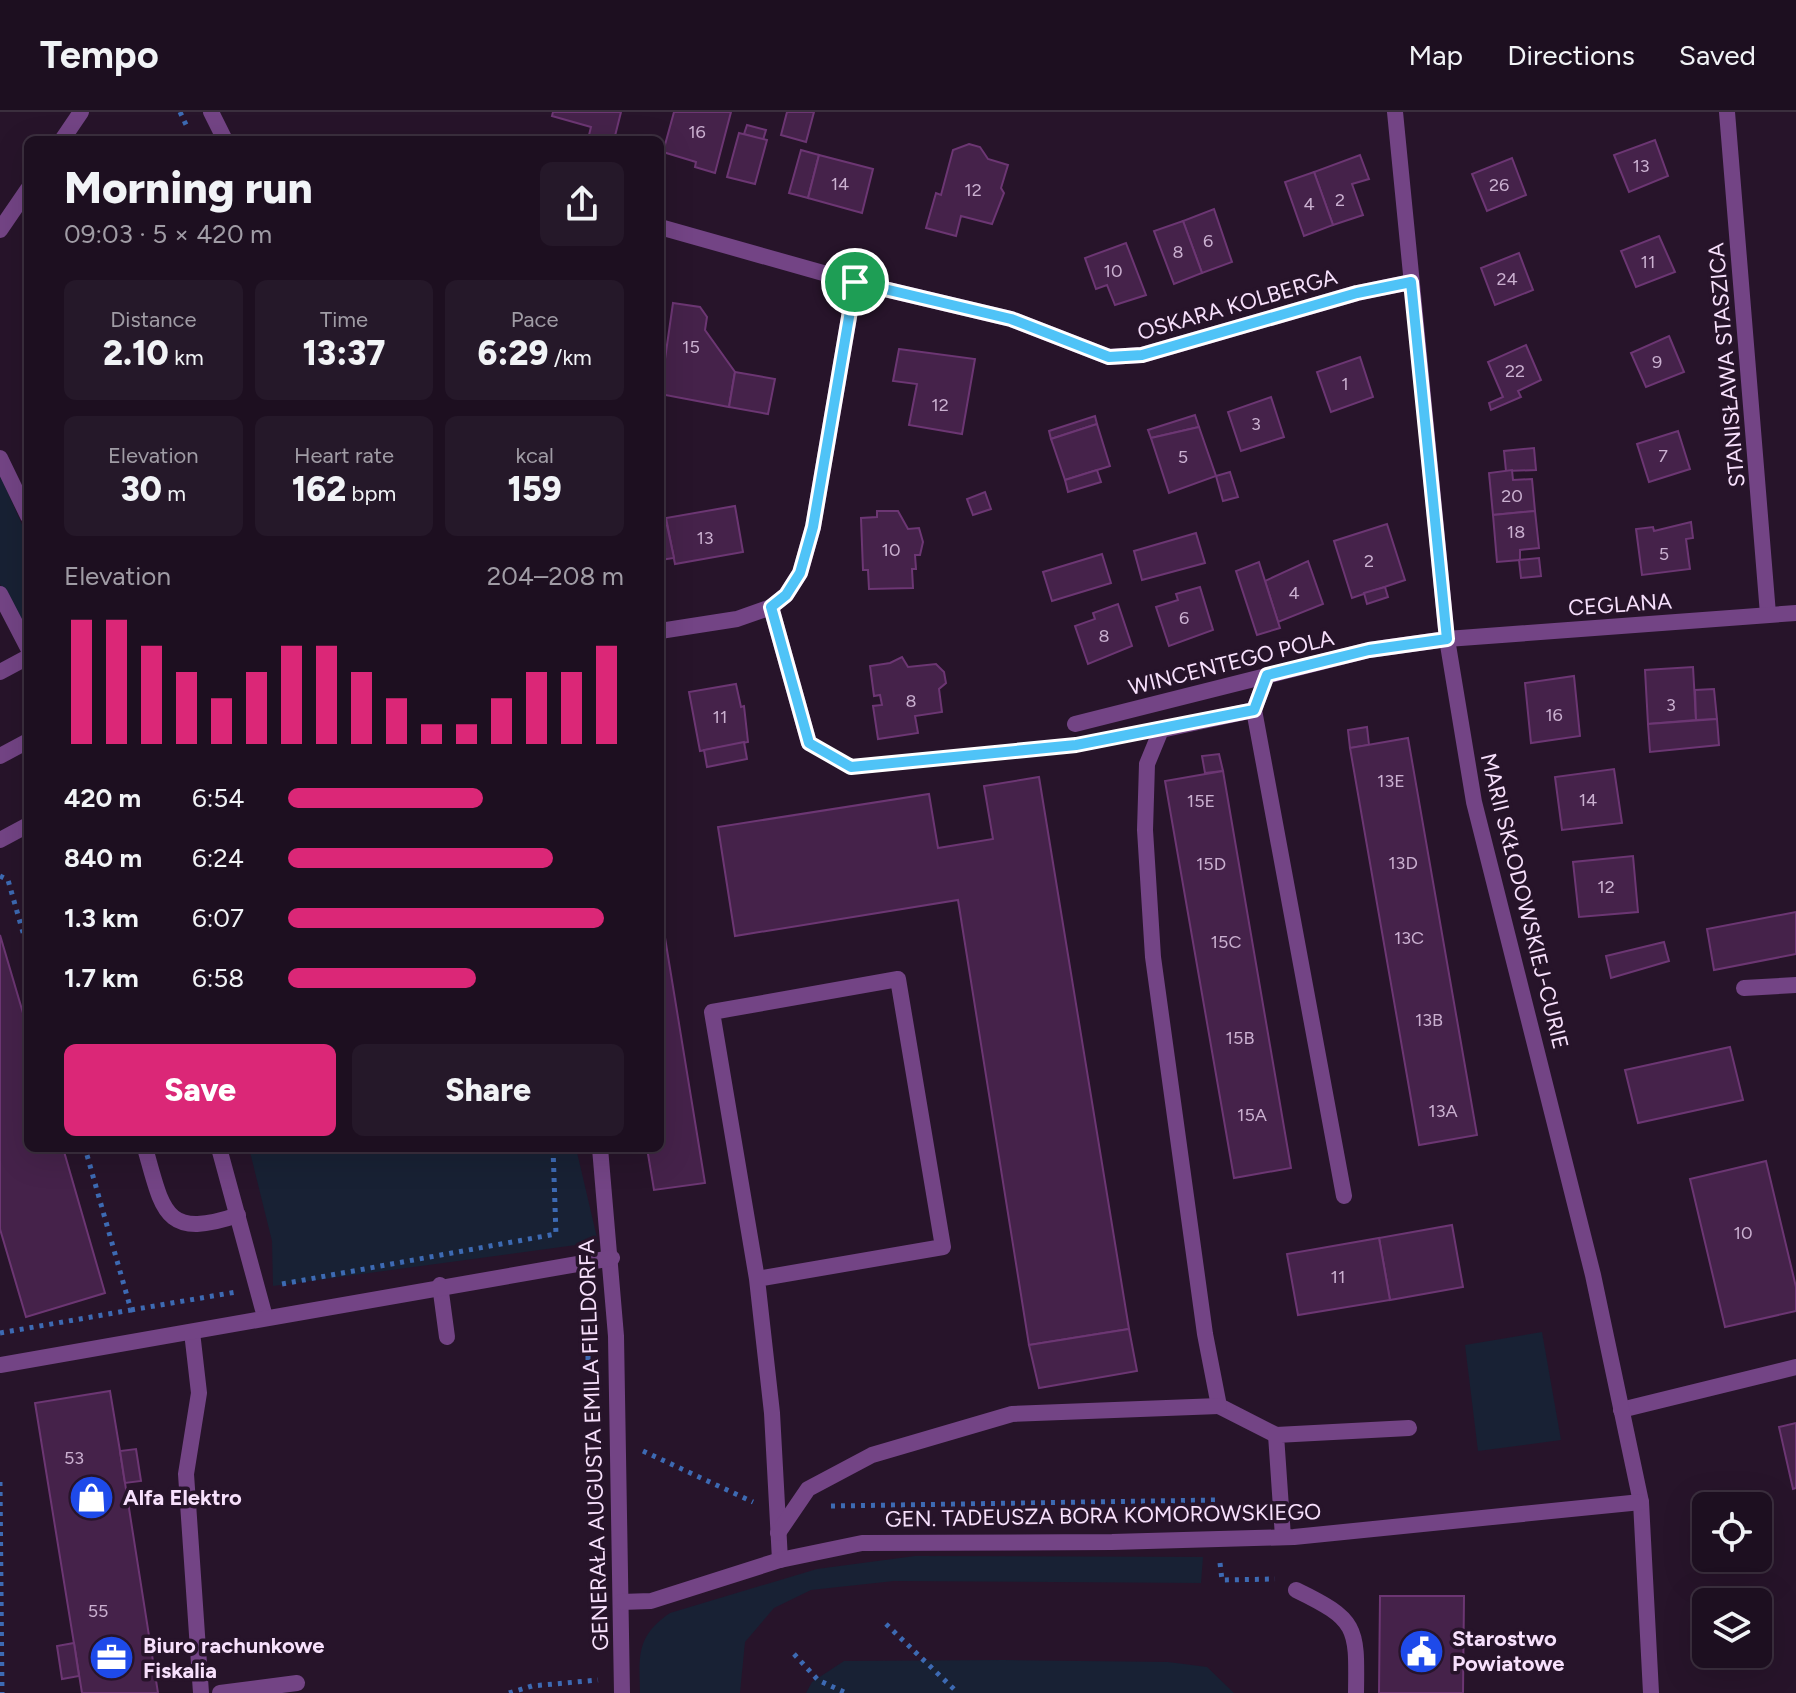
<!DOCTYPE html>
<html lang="en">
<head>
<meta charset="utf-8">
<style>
  :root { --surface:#1d0f20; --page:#251829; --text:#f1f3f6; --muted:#a09ca5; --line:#3b2f3e; --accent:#db2777 }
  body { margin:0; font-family:Figtree,sans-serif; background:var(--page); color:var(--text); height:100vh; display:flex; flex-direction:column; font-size:30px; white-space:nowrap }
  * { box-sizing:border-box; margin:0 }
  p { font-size:26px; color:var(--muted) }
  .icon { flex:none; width:44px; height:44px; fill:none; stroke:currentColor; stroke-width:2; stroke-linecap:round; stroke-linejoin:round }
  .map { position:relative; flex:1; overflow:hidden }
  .panel { position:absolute; left:24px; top:24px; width:640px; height:1016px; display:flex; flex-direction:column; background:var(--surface); border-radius:12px; box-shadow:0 8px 32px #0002,0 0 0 2px var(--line) }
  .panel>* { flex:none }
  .fabs { position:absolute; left:1692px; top:1380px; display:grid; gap:16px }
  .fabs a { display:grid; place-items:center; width:80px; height:80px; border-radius:12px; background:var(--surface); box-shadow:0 8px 32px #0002,0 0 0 2px var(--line); font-size:40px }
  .pin { position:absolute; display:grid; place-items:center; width:68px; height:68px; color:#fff; margin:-34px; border:4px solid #fff; border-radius:50%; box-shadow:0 2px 8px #0007 }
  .round { display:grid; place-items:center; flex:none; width:84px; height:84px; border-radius:12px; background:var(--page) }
  .summary { display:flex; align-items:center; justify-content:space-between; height:136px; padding:0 40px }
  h1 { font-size:44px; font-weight:800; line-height:60px }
  .metrics { display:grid; grid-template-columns:repeat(3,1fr); gap:12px; height:136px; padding:8px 40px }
  .metrics div { display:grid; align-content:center; border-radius:12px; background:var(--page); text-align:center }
  .metrics b { font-size:34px; font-weight:800 }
  .metrics small { font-size:22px; font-weight:400 }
  .metrics p { font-size:22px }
  .chart { height:224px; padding:16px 40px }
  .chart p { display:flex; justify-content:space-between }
  .chart svg { width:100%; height:144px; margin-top:8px; stroke:var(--accent); stroke-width:6 }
  .cta { display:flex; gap:16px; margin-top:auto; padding:16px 40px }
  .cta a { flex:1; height:92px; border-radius:12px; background:var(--accent); color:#fff; font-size:32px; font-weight:800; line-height:92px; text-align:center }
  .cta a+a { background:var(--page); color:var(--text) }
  ul { padding:0 40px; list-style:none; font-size:26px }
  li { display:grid; grid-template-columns:128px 96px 1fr; align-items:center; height:60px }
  li i { height:20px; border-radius:10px; background:var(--accent) }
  header { display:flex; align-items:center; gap:48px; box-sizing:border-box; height:112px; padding:0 40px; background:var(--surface); border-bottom:2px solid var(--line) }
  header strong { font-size:38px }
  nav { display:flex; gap:44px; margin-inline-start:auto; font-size:28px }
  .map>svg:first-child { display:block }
</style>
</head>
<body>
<header>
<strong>Tempo</strong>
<nav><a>Map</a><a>Directions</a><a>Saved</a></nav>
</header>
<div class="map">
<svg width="1796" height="1581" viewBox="0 0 1796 1581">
  <rect width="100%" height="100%" fill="#27142a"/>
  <g fill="#182134">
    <path d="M 0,363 L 28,426 L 26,532 L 0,472 Z"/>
    <path d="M 249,1036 L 576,1036 L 598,1130 L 273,1174 L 272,1129 Z"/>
    <path d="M 1542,1220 L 1561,1328 L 1478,1339 L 1465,1233 Z"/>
    <path d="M 915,1444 L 1203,1445 L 1201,1471 L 894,1469 L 811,1478 L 774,1496 L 745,1530 L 740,1581 L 640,1581 C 639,1544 636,1524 670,1501 L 817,1457 Z"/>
    <path d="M 1004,1548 L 1168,1550 L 1207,1555 L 1234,1581 L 806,1581 L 812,1570 L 844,1549 Z"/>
  </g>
  <g fill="#45224a" stroke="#6c3673" stroke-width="2">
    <path d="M 553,0 L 621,0 L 614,28 L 588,27 L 591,15 L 552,4 Z"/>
    <path d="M 674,0 L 731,0 L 715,61 L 695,55 L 696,50 L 663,40 Z"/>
    <path d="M 787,0 L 814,0 L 806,30 L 781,23 Z"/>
    <path d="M 747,13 L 766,18 L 763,28 L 744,22 Z"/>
    <path d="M 739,21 L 767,28 L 755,72 L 727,65 Z"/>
    <path d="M 1655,28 L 1668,64 L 1629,80 L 1614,43 Z"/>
    <path d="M 969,32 L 980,35 L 988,47 L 1008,53 L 1001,76 L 1004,81 L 992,112 L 961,104 L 956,124 L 926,116 L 936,81 L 941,83 L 953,38 Z"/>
    <path d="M 801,38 L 819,43 L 808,86 L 789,81 Z"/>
    <path d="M 819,43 L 873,57 L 862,101 L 808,86 Z"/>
    <path d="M 1360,43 L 1369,67 L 1352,72 L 1363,103 L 1333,113 L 1314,60 Z"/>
    <path d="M 1512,46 L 1526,83 L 1487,99 L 1472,62 Z"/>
    <path d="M 1314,60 L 1333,113 L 1304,124 L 1285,70 Z"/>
    <path d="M 1214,97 L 1232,150 L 1202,161 L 1183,109 Z"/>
    <path d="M 1183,109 L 1202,161 L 1174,172 L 1154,119 Z"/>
    <path d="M 1659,124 L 1675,160 L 1636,175 L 1621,139 Z"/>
    <path d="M 1126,131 L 1146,183 L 1115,193 L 1107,173 L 1096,177 L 1085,146 Z"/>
    <path d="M 1519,141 L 1533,178 L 1495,193 L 1481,156 Z"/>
    <path d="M 673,191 L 700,195 L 707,205 L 705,218 L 735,260 L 729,295 L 660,282 Z"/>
    <path d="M 1669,224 L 1684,260 L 1646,275 L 1631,241 Z"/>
    <path d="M 1526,233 L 1541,268 L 1518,279 L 1521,285 L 1491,298 L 1489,291 L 1503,285 L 1488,250 Z"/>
    <path d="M 899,237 L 975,247 L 962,322 L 909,313 L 917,272 L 893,269 Z"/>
    <path d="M 1360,245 L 1373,285 L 1331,300 L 1317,260 Z"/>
    <path d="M 735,260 L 775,267 L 768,302 L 729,295 Z"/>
    <path d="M 1271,285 L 1284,325 L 1241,339 L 1228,300 Z"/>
    <path d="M 1195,303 L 1199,315 L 1151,326 L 1148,318 Z"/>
    <path d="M 1095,304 L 1097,312 L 1051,327 L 1049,319 Z"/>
    <path d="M 1097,312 L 1110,354 L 1065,368 L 1051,327 Z"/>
    <path d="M 1199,315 L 1216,364 L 1169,381 L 1151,326 Z"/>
    <path d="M 1678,319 L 1690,357 L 1649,370 L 1637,332 Z"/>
    <path d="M 1534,336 L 1536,358 L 1506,359 L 1504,339 Z"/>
    <path d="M 1097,358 L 1101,370 L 1068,380 L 1065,368 Z"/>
    <path d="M 1512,358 L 1513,368 L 1532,367 L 1535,399 L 1493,403 L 1489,361 Z"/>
    <path d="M 1230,360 L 1238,385 L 1223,389 L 1216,364 Z"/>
    <path d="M 985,380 L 991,397 L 973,403 L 967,387 Z"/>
    <path d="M 735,394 L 743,440 L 675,452 L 666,406 Z"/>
    <path d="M 877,399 L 898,399 L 908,417 L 919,416 L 923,430 L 920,443 L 915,443 L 916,457 L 912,457 L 913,476 L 869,477 L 868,458 L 863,458 L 861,406 L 877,405 Z"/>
    <path d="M 1535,399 L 1539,436 L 1520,438 L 1520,448 L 1497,450 L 1493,403 Z"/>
    <path d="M 1691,410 L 1693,426 L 1686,427 L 1690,457 L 1642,463 L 1636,417 L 1653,415 L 1654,419 Z"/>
    <path d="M 1387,412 L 1405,468 L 1352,486 L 1334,429 Z"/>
    <path d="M 667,413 L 674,446 L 660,448 L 660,414 Z"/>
    <path d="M 1196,421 L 1205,451 L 1142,468 L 1134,439 Z"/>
    <path d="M 1102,442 L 1111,471 L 1052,489 L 1043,460 Z"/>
    <path d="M 1539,446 L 1541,464 L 1521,466 L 1519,448 Z"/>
    <path d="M 1308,449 L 1323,492 L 1278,510 L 1265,469 Z"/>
    <path d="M 1259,450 L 1280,516 L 1257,523 L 1236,459 Z"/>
    <path d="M 1200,475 L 1213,518 L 1169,534 L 1156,495 L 1178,488 L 1176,482 Z"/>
    <path d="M 1385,475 L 1388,485 L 1367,492 L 1364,481 Z"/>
    <path d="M 1118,492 L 1132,534 L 1088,552 L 1075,514 L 1095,507 L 1093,501 Z"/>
    <path d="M 902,545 L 908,555 L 936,552 L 944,560 L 946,571 L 939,577 L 942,600 L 915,604 L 918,621 L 878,627 L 873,594 L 882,593 L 880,583 L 874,584 L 870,554 L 890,551 Z"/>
    <path d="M 1693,555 L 1696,608 L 1648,612 L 1645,558 Z"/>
    <path d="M 1574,564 L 1580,624 L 1531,631 L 1525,571 Z"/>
    <path d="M 736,572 L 741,595 L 744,594 L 748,630 L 700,639 L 689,580 Z"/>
    <path d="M 1714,577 L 1717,607 L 1696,608 L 1695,578 Z"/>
    <path d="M 1717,607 L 1719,633 L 1650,640 L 1648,612 Z"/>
    <path d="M 1367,615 L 1369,633 L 1350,636 L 1348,618 Z"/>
    <path d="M 1408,626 L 1477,1023 L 1419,1033 L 1350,636 Z"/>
    <path d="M 744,630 L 747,647 L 707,655 L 704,638 Z"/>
    <path d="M 1219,642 L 1223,659 L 1205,661 L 1202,644 Z"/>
    <path d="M 1614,657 L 1622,711 L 1562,718 L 1555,665 Z"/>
    <path d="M 1223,659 L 1291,1056 L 1234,1066 L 1165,669 Z"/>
    <path d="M 1039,665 L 1129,1217 L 1029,1233 L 958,788 L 735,824 L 718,715 L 929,682 L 938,736 L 993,727 L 984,674 Z"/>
    <path d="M 1633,744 L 1638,800 L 1579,805 L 1573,750 Z"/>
    <path d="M 660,795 L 705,1071 L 654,1078 L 647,1036 L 660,1036 Z"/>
    <path d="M 1796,800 L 1796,842 L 1714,858 L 1707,817 Z"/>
    <path d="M 0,823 L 28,918 L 28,1036 L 63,1036 L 105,1181 L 26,1205 L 0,1117 Z"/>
    <path d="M 1664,830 L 1669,849 L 1611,866 L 1606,844 Z"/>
    <path d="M 1730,935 L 1743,988 L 1638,1011 L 1625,958 Z"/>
    <path d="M 1766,1049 L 1796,1175 L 1796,1199 L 1725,1215 L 1690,1067 Z"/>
    <path d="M 1452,1113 L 1463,1175 L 1390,1188 L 1379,1126 Z"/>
    <path d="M 1379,1126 L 1390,1188 L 1298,1203 L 1287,1142 Z"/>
    <path d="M 1129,1217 L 1137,1259 L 1039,1276 L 1029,1233 Z"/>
    <path d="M 110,1279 L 120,1339 L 158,1581 L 82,1581 L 35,1291 Z"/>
    <path d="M 1796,1311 L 1796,1376 L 1793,1377 L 1779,1315 Z"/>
    <path d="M 136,1337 L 141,1369 L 125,1371 L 120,1339 Z"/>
    <path d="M 1380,1484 L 1464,1484 L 1463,1581 L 1379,1581 Z"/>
    <path d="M 1762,1490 L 1764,1524 L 1758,1524 L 1758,1491 Z"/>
    <path d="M 74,1531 L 79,1564 L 62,1567 L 57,1534 Z"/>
  </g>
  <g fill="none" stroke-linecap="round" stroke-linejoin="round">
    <g stroke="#3d6ab3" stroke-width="5" stroke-dasharray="4 6" stroke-linecap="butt">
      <path d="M 180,0 L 188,17"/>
      <path d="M 828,641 L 851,655 L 1065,634"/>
      <path d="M 0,764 L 8,768 L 28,838"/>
      <path d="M 553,1036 L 556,1123"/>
      <path d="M 282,1172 L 556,1122"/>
      <path d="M 131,1198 L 236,1180"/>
      <path d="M 0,1221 L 131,1198 L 85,1036"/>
      <path d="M 588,1248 L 588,1224 L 594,1224"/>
      <path d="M 643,1339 L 753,1390"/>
      <path d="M 0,1370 L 2,1581"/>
      <path d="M 831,1394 L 1216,1388 L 1217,1406"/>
      <path d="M 1220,1451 L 1222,1468 L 1275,1467"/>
      <path d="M 886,1512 L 958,1581"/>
      <path d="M 794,1542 L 818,1568 L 846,1581"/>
      <path d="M 509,1581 L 532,1574 L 598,1568"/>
    </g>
    <g stroke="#734485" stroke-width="16">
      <path d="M 0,482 L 28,536"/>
      <path d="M 0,560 L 28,545"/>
      <path d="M 1267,563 L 1254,598 L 1344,1084"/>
      <path d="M 1254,598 L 1161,618 L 1147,652 L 1145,718 L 1153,845 L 1205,1222 L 1219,1294 L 1276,1323"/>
      <path d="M 0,644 L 28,629"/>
      <path d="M 0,728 L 28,713"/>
      <path d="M 1744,876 L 1796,873"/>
      <path d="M 145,1036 C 163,1099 164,1128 238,1103"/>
      <path d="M 219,1036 L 265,1205"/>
      <path d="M 757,1167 L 943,1135 L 898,867 L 712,900 L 757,1167 L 772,1301 L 780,1448"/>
      <path d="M 440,1173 L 447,1225"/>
      <path d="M 1621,1298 L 1796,1255"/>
      <path d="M 778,1421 L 808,1377 L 872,1343 L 1012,1302 L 1219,1294"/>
      <path d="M 1283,1425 L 1276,1323 L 1409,1316"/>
      <path d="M 1296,1478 C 1358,1508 1357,1515 1356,1581"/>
      <path d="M 220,1581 L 297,1571"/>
    </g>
    <g stroke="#734485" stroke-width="16">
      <path d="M 211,0 L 225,28"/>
      <path d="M 1395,0 L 1447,527 L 1474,690 L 1593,1163 L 1641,1390 L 1651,1581"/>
      <path d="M 1727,0 L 1768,502"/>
      <path d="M 62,28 L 81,0"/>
      <path d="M 660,115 L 855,170 L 1011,207 L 1109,245 L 1142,243 L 1357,181 L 1411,170"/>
      <path d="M 0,118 L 28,77"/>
      <path d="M 0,346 L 28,404"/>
      <path d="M 771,495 L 809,631"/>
      <path d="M 660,519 L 737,507 L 771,495 L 786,483 L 800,461 L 813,415 L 855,170"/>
      <path d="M 1075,612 L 1369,538 L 1447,527 L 1796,501"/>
      <path d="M 600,1036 L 616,1224 L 622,1581"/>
      <path d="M 192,1220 L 199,1281 L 186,1362 L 201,1581"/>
      <path d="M 0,1253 L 612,1146"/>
      <path d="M 621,1490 L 651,1489 L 780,1448 L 862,1431 L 1112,1430 L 1294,1425 L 1641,1390"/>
    </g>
  </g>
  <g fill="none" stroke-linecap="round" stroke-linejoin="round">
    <defs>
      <path id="route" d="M 855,170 L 1011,207 L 1109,245 L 1142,243 L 1357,181 L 1411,170 L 1447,527 L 1369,538 L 1267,563 L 1254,598 L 1076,633 L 851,655 L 809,631 L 771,495 L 786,483 L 800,461 L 813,415 Z"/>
    </defs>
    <use href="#route" stroke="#fff" stroke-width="16"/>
    <use href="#route" stroke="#4fc3f7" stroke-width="10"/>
  </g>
  <defs>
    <symbol id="shop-disc" viewBox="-11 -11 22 22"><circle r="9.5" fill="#1e4aea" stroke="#27142a"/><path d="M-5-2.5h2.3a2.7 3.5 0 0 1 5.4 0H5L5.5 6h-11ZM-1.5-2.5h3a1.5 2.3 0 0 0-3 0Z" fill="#fff"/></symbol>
    <symbol id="civic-disc" viewBox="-11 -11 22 22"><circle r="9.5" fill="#1e4aea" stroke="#27142a"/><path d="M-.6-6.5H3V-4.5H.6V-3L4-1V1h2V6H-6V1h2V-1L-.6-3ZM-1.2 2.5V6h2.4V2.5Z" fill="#fff"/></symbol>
    <symbol id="office-disc" viewBox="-11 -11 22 22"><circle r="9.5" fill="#1e4aea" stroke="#27142a"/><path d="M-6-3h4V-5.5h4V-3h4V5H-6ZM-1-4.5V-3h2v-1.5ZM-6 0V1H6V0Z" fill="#fff"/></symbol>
  </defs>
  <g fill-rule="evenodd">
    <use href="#shop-disc" x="66" y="1360" width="51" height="51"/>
    <use href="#civic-disc" x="1396" y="1514" width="51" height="51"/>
    <use href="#office-disc" x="86" y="1520" width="51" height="51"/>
  </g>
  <g text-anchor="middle" stroke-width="7" stroke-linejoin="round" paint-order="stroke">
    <g font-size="18" fill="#cab0d0">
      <text x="697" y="26">16</text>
      <text x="1641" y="60">13</text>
      <text x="840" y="78">14</text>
      <text x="1499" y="79">26</text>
      <text x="973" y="84">12</text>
      <text x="1340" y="94">2</text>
      <text x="1309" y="98">4</text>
      <text x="1208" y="135">6</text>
      <text x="1178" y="146">8</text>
      <text x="1648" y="156">11</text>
      <text x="1113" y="165">10</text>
      <text x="1507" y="173">24</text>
      <text x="691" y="241">15</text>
      <text x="1657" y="256">9</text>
      <text x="1515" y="265">22</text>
      <text x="1345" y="278">1</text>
      <text x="940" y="299">12</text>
      <text x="1256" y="318">3</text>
      <text x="1663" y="350">7</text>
      <text x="1183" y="351">5</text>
      <text x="1512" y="390">20</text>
      <text x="1516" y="426">18</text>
      <text x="705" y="432">13</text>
      <text x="891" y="444">10</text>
      <text x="1664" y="448">5</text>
      <text x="1369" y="455">2</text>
      <text x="1294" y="487">4</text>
      <text x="1184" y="512">6</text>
      <text x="1104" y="530">8</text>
      <text x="911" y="595">8</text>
      <text x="1671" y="599">3</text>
      <text x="1554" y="609">16</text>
      <text x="720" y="611">11</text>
      <text x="1391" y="675">13E</text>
      <text x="1588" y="694">14</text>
      <text x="1201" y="695">15E</text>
      <text x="1403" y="757">13D</text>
      <text x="1211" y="758">15D</text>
      <text x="1606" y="781">12</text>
      <text x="1409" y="832">13C</text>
      <text x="1226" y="836">15C</text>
      <text x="1429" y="914">13B</text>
      <text x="1240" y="932">15B</text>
      <text x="1443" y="1005">13A</text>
      <text x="1252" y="1009">15A</text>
      <text x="1743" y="1127">10</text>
      <text x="1338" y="1171">11</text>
      <text x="74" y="1352">53</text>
      <text x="98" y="1505">55</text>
    </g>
    <g font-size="22" fill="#f7e0fc" stroke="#27142a">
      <text transform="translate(1237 192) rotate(-16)" y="8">OSKARA KOLBERGA</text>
      <text transform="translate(1726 253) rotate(-95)" y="8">STANISŁAWA STASZICA</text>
      <text transform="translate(1620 492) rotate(-4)" y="8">CEGLANA</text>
      <text transform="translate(1231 550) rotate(-14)" y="8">WINCENTEGO POLA</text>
      <text transform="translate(1525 789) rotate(76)" y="8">MARII SKŁODOWSKIEJ-CURIE</text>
      <text transform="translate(593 1333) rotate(-92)" y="8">GENERAŁA AUGUSTA EMILA FIELDORFA</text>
      <text transform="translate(1103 1403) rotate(-1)" y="8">GEN. TADEUSZA BORA KOMOROWSKIEGO</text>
    </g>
    <g font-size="22" font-weight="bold" fill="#f7e0fc" stroke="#27142a" text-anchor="start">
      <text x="123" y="1393">Alfa Elektro</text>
      <text x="1452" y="1534">Starostwo<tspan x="1452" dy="25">Powiatowe</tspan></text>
      <text x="143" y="1541">Biuro rachunkowe<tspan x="143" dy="25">Fiskalia</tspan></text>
    </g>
  </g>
</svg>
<div class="fabs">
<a><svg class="icon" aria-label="locate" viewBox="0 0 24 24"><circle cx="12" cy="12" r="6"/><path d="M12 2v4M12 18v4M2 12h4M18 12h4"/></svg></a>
<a><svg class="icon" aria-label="layers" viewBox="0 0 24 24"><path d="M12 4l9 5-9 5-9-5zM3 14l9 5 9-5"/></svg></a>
</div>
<div class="pin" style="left:855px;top:170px;background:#1e9e55"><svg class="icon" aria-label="arrive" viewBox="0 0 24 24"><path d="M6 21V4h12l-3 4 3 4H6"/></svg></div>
<section class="panel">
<div class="summary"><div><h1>Morning run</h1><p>09:03 · 5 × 420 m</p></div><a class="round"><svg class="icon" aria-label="share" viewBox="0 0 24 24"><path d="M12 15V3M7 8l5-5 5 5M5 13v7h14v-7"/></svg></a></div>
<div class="metrics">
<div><p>Distance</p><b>2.10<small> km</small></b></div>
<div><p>Time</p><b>13:37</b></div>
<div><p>Pace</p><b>6:29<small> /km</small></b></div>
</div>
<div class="metrics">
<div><p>Elevation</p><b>30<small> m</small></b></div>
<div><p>Heart rate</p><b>162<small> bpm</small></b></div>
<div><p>kcal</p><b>159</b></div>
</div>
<div class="chart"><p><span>Elevation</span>204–208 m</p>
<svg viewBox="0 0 160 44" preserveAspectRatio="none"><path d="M5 44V6M15 44V6M25 44V14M35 44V22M45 44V30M55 44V22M65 44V14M75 44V14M85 44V22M95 44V30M105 44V38M115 44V38M125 44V30M135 44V22M145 44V22M155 44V14"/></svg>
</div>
<ul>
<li><b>420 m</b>6:54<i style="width:58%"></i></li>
<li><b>840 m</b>6:24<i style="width:79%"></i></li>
<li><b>1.3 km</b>6:07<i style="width:94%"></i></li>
<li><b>1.7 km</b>6:58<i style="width:56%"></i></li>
</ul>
<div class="cta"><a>Save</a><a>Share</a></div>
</section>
</div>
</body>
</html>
